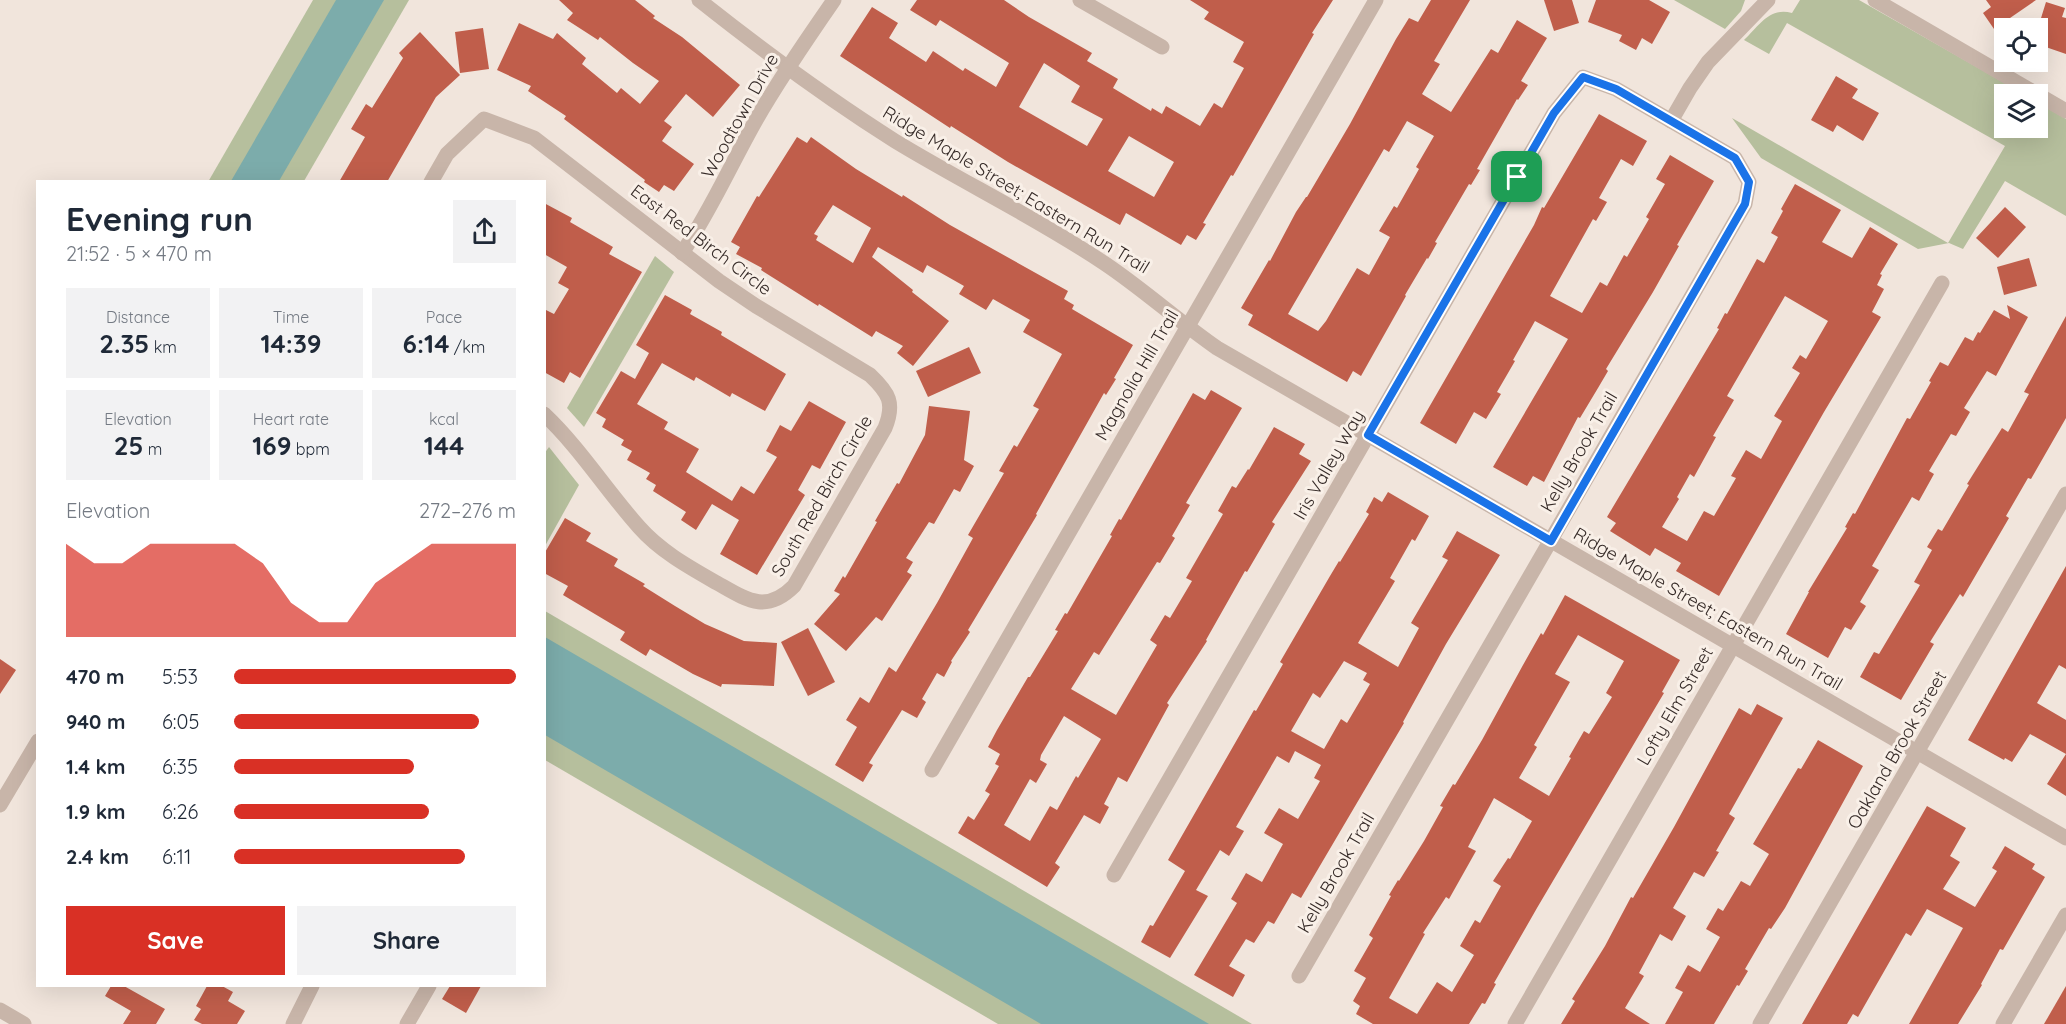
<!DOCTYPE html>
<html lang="en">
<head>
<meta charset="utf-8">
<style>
  :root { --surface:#fff; --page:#f2f2f3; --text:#1f2937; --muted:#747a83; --accent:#d93025 }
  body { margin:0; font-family:Quicksand,sans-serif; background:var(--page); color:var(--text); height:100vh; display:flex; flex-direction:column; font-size:22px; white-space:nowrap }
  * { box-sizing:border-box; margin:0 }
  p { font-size:20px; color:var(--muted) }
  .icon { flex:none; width:33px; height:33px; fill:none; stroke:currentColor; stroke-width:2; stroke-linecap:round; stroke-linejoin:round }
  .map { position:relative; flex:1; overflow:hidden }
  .sheet { position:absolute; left:36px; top:180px; width:510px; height:807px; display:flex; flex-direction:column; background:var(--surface); border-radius:0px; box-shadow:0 6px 24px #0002 }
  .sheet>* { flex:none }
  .fabs { position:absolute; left:1994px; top:18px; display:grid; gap:12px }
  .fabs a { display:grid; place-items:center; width:54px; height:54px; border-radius:0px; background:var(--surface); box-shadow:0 6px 24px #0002; font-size:30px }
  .pin { position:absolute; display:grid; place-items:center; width:51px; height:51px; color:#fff; margin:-26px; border-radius:12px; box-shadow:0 3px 9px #0006 }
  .round { display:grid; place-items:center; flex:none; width:63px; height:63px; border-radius:0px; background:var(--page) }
  .summary { display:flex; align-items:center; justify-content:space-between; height:102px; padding:0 30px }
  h1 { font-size:33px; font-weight:800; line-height:45px }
  .stats { display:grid; grid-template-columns:repeat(3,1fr); gap:9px; height:102px; padding:6px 30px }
  .stats div { display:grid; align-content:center; border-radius:0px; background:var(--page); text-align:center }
  .stats b { font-size:26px; font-weight:800 }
  .stats small { font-size:16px; font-weight:400 }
  .stats p { font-size:16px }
  .chart { height:168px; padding:12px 30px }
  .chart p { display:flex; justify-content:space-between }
  .chart svg { width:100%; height:108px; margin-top:6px; fill:var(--accent); opacity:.7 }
  .action { display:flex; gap:12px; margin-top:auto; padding:12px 30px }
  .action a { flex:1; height:69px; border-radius:0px; background:var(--accent); color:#fff; font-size:24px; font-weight:800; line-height:69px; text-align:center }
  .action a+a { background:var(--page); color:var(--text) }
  ul { padding:0 30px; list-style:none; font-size:20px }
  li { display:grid; grid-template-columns:96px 72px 1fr; align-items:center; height:45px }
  li i { height:15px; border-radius:8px; background:var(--accent) }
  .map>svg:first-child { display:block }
</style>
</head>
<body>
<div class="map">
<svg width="2066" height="1024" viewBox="0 0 2066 1024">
  <rect width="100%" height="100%" fill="#f1e5dc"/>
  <g fill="#b6bf9d">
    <path d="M 313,0 L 409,0 L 304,181 L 208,182 Z"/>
    <path d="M 1674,0 L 1745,0 L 1741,11 L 1725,29 Z"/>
    <path d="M 1800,0 L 1859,0 L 2024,94 L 2004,94 L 2004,128 L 2037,128 L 2037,102 L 2066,119 L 2066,216 L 2005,181 L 1963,249 L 1949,243 L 1918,249 L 1761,158 L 1732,118 L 1948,243 L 2005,146 L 1787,23 L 1769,54 L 1744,40 C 1760,25 1769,7 1792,13 Z"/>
    <path d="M 655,256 L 674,272 L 584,427 L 567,408 Z"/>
    <path d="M 549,447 L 579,485 L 545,546 L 544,454 Z"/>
    <path d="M 545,611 L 1252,1024 L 998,1024 L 545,760 Z"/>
  </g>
  <g fill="#7cacab">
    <path d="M 336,0 L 384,0 L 279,181 L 231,181 Z"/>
    <path d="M 545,637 L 1209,1024 L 1041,1024 L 545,735 Z"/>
  </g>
  <g fill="#c05e4b" fill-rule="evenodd">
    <path d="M 559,0 L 635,0 L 655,16 L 653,18 L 682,37 L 740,85 L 713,117 L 686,94 L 664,121 L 672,127 L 662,141 L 694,164 L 674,191 L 664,185 L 659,192 L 644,182 L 645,180 L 564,119 L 566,116 L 528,91 L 531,86 L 497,70 L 519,23 L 553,39 L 557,33 L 586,58 L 582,64 L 617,93 L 621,88 L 640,104 L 659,81 L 633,63 L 600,37 L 598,40 L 567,20 L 573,13 Z"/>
    <path d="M 917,0 L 1004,0 L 1029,17 L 1092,53 L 1087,61 L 1118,79 L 1113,88 L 1151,111 L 1152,108 L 1162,114 L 1166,106 L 1200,126 L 1214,103 L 1222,108 L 1244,68 L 1233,62 L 1244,42 L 1204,19 L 1209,12 L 1190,0 L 1333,0 L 1312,33 L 1314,34 L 1233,176 L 1231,175 L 1203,223 L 1206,224 L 1196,240 L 1187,235 L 1181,245 L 1126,213 L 1120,225 L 1008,162 L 951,126 L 950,128 L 840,56 L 872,7 L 898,23 L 889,38 L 926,62 L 933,51 L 963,71 L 965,68 L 996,87 L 1009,63 L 940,20 L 936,26 L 910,10 ZM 1044,63 L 1080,86 L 1071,102 L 1103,119 L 1087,146 L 1019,107 ZM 1129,136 L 1174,162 L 1154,197 L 1108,171 Z"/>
    <path d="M 1431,0 L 1470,0 L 1434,61 L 1440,64 L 1422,94 L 1451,112 L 1491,49 L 1498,53 L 1517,20 L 1547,38 L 1521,81 L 1528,85 L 1518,100 L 1517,99 L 1477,169 L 1480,170 L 1471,185 L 1469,184 L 1435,242 L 1437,243 L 1428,259 L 1427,258 L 1405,295 L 1406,296 L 1361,376 L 1353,371 L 1347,382 L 1248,325 L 1253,315 L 1241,308 L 1269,260 L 1270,261 L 1296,212 L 1306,197 L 1307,197 L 1350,124 L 1396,39 L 1409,18 L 1418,22 ZM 1407,121 L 1434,136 L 1416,167 L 1419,169 L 1397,208 L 1394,206 L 1379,231 L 1390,237 L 1369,275 L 1357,268 L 1326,321 L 1318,331 L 1288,314 L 1384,149 L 1389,152 Z"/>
    <path d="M 1544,0 L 1572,0 L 1579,23 L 1554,31 Z"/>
    <path d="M 1596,0 L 1649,0 L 1670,12 L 1652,44 L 1642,38 L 1636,50 L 1619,41 L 1622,35 L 1588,22 Z"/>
    <path d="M 1986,0 L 2036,0 L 1994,29 L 1983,13 L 1991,7 Z"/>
    <path d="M 2046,2 L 2065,8 L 2062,17 L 2066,18 L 2066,54 L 2037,44 L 2037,31 Z"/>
    <path d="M 483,28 L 489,69 L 460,73 L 455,32 Z"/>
    <path d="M 420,32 L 460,75 L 436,97 L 387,182 L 339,182 L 365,137 L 351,129 L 366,104 L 372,108 L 403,58 L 399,53 Z"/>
    <path d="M 1836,76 L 1858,89 L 1852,98 L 1879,113 L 1863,141 L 1837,125 L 1833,132 L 1811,120 Z"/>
    <path d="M 1599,114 L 1647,141 L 1633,166 L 1621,159 L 1599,198 L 1607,202 L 1596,221 L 1593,219 L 1550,296 L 1582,313 L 1600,282 L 1607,286 L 1624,255 L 1627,257 L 1649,219 L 1646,217 L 1665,184 L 1656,179 L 1670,155 L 1714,181 L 1677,245 L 1679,246 L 1653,292 L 1606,369 L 1608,371 L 1598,388 L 1580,418 L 1578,417 L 1544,482 L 1533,476 L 1527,486 L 1493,467 L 1568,339 L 1535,321 L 1513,360 L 1515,361 L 1497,392 L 1501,394 L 1486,419 L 1474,412 L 1456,444 L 1420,423 L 1534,225 L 1542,207 L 1544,208 Z"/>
    <path d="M 797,137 L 807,143 L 811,137 L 856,169 L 902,197 L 903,195 L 950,225 L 1068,291 L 1064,299 L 1074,305 L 1072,309 L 1133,345 L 1114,378 L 1116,379 L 1106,395 L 1104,393 L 1036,514 L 1037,515 L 968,630 L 970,632 L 951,661 L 952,662 L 944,677 L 937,673 L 922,699 L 926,702 L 917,718 L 902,710 L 869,763 L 873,765 L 863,782 L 835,765 L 857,727 L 846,720 L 860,697 L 869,703 L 889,667 L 896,672 L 937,603 L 973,538 L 968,535 L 1004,473 L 999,471 L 1014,445 L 1017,447 L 1039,409 L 1033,406 L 1062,354 L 1023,332 L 1030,320 L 993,299 L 986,310 L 959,294 L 964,286 L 927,265 L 923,273 L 878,247 L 872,257 L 913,290 L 912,292 L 949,321 L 913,366 L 897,353 L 903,346 L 876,331 L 872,337 L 819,304 L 818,306 L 761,270 L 762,268 L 736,254 L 740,247 L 731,242 L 757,196 L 759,197 ZM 833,205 L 871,228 L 853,263 L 816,240 L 818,236 L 814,234 Z"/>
    <path d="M 1795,184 L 1841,210 L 1822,242 L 1852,258 L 1870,227 L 1898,244 L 1880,274 L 1882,275 L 1877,285 L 1884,289 L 1872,312 L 1881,317 L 1824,412 L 1719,596 L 1676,571 L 1681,563 L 1655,548 L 1650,556 L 1610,531 L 1616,523 L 1607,517 L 1719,329 L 1717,328 L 1725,313 L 1727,314 L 1757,259 L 1764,263 L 1778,237 L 1771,233 L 1783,211 L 1781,209 ZM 1785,296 L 1828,321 L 1806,359 L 1800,355 L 1792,368 L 1800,373 L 1774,416 L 1782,421 L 1761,459 L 1746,450 L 1731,476 L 1736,478 L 1714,516 L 1704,511 L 1687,541 L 1662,527 L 1679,499 L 1677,497 L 1690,474 L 1694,477 L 1716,437 L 1713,436 L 1734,400 L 1727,396 Z"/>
    <path d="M 544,203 L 572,218 L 570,222 L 613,247 L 609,254 L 642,272 L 580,378 L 570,372 L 564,383 L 544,372 L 544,309 L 554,314 L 569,289 L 558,283 L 567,267 L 544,254 Z"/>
    <path d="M 2005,207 L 2026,227 L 1998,258 L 1976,238 Z"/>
    <path d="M 2029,258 L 2037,286 L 2004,295 L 1997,267 Z"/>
    <path d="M 665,295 L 692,310 L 690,314 L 722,332 L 721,335 L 786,374 L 765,411 L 732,393 L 730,397 L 696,377 L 694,381 L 662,363 L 637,404 L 668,422 L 664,429 L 699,449 L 686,472 L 732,501 L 741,486 L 754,494 L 777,457 L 766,451 L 780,425 L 791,431 L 809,401 L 846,422 L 820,469 L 812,465 L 798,490 L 805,495 L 757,575 L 720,554 L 739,520 L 712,504 L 696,530 L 681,520 L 686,512 L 653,491 L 656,485 L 646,479 L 650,473 L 627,460 L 632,451 L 621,445 L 624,440 L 602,427 L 606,419 L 596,413 L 621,371 L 635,379 L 649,353 L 636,345 Z"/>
    <path d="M 2007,305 L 2028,317 L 1996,376 L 1987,371 L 1964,408 L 1970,412 L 1956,436 L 1951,434 L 1929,471 L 1934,474 L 1919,501 L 1912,497 L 1872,566 L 1879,570 L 1860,602 L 1866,606 L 1851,630 L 1845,627 L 1828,658 L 1786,634 L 1809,592 L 1808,592 L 1847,528 L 1845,527 L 1853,513 L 1855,514 L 1907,418 L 1910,419 L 1931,382 L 1929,381 L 1940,362 L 1948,366 L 1965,337 L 1973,341 L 1978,332 L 1980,333 L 1994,310 L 2010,319 Z"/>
    <path d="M 2066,316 L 2066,418 L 2031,479 L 2028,478 L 2006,516 L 2009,518 L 1963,597 L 1960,594 L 1930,642 L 1934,644 L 1901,700 L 1860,677 L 1874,652 L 1879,654 L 1920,585 L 1914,582 L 1932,550 L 1927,547 L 1938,529 L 1942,531 L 1969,485 L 1967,484 L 2002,428 L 2008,432 L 2029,394 L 2024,392 Z"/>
    <path d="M 969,347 L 981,373 L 928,397 L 916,371 Z"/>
    <path d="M 1211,390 L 1242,408 L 1186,503 L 1190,505 L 1172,536 L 1175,538 L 1160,563 L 1157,562 L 1099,655 L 1094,652 L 1071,689 L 1116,715 L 1157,645 L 1150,640 L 1165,615 L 1170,618 L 1192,581 L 1186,578 L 1223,514 L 1218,511 L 1232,486 L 1236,488 L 1248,469 L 1249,470 L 1274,427 L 1305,444 L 1299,454 L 1311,461 L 1272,522 L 1275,524 L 1247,572 L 1245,571 L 1206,640 L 1207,641 L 1167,703 L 1169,705 L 1127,782 L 1118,777 L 1104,804 L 1109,807 L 1100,824 L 1084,815 L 1055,863 L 1060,867 L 1047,887 L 958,833 L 968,816 L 974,820 L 990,794 L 985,791 L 999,766 L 995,764 L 1000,754 L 988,747 L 997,730 L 1028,677 L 1030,677 L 1058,631 L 1055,630 L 1065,613 L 1067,614 L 1112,536 L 1110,535 L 1119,519 L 1121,520 L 1193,393 L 1205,400 ZM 1064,716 L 1101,739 L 1078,778 L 1076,776 L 1057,810 L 1050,806 L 1030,841 L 1004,825 L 1030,779 L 1036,783 L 1047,764 L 1040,760 L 1041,755 Z"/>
    <path d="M 929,406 L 970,411 L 964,460 L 974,466 L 960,492 L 954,489 L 934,524 L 929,522 L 906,558 L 913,562 L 907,572 L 912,575 L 882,621 L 876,617 L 846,651 L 814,624 L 840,594 L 834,591 L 843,576 L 845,578 L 877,522 L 875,521 L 897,483 L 899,484 L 925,435 Z"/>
    <path d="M 1388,492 L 1429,516 L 1415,541 L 1412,539 L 1390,578 L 1395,581 L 1358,643 L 1398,667 L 1419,628 L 1411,623 L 1448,560 L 1442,557 L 1457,531 L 1500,555 L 1446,644 L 1403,722 L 1404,723 L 1301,898 L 1292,893 L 1274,924 L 1268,921 L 1254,943 L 1246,939 L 1229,966 L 1245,975 L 1233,997 L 1194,975 L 1237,903 L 1231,899 L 1246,873 L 1262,882 L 1283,844 L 1264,833 L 1279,808 L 1298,819 L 1320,781 L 1314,778 L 1321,765 L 1295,751 L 1289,763 L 1277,756 L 1236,827 L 1244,831 L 1229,856 L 1220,850 L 1196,890 L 1208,896 L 1170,958 L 1141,942 L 1150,925 L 1153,926 L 1185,871 L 1168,860 L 1254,710 L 1256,711 L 1283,664 L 1280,662 L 1330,576 L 1339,561 L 1340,562 L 1369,514 L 1366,512 L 1374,497 L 1382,502 ZM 1344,661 L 1367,673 L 1363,680 L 1370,684 L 1347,723 L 1341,719 L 1324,749 L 1291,731 L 1313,693 L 1320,698 Z"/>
    <path d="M 565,518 L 591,533 L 586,541 L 618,559 L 614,566 L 645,584 L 643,586 L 675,606 L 705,624 L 744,641 L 777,643 L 774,686 L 722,684 L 721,687 L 693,674 L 650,649 L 646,656 L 620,640 L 625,632 L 563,595 L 568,586 L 544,573 L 544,554 Z"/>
    <path d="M 2066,566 L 2066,669 L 2059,665 L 2037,703 L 2066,720 L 2066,796 L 2047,784 L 2066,754 L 2030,734 L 2012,762 L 2005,758 L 2004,760 L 1968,740 Z"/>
    <path d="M 1565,595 L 1680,660 L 1662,692 L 1664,693 L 1537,908 L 1494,983 L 1496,984 L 1485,1004 L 1482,1003 L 1469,1024 L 1373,1024 L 1356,1014 L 1360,1006 L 1353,1001 L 1366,978 L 1354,971 L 1373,938 L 1369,935 L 1391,896 L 1389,895 L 1398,880 L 1399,881 L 1424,841 L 1443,807 L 1440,806 L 1453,784 L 1455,785 L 1482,740 L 1523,665 L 1541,633 L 1543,635 ZM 1578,635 L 1624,661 L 1606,693 L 1612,697 L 1589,734 L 1584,731 L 1569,757 L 1571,758 L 1549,796 L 1519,778 L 1537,747 L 1534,745 L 1570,682 L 1555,674 ZM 1494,798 L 1532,821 L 1510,859 L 1508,858 L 1493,881 L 1501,886 L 1480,923 L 1475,920 L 1460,946 L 1474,955 L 1452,992 L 1437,982 L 1417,1014 L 1389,998 L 1425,934 L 1423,933 L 1446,897 L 1449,899 L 1476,851 L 1468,847 Z"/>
    <path d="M 808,628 L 835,682 L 808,696 L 781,642 Z"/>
    <path d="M 0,659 L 16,670 L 0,694 Z"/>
    <path d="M 1757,704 L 1783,718 L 1729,814 L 1735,818 L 1716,851 L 1719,852 L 1704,877 L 1694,872 L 1673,908 L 1686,916 L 1672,941 L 1660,934 L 1639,973 L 1644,976 L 1625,1008 L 1650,1024 L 1561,1024 L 1575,1001 L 1572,999 L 1605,946 L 1631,897 L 1633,898 L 1674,827 L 1739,708 L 1751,715 Z"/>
    <path d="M 1818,740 L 1863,766 L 1785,908 L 1771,929 L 1769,928 L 1745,969 L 1748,971 L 1739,986 L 1737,985 L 1714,1024 L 1665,1024 L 1683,992 L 1675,988 L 1688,965 L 1700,972 L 1720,937 L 1706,929 L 1718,908 L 1723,911 L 1741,881 L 1750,886 L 1769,854 L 1753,844 L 1798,768 L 1801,769 Z"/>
    <path d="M 1927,806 L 1966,828 L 1950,856 L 1960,862 L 1943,889 L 1975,907 L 1997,871 L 1992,868 L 2005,846 L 2035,864 L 2032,869 L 2045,877 L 2003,950 L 2000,949 L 1981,984 L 1982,985 L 1958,1024 L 1909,1024 L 1963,928 L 1927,909 L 1911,936 L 1906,933 L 1858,1017 L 1853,1014 L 1847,1024 L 1802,1024 Z"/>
    <path d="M 111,986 L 124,986 L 165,1009 L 156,1024 L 123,1024 L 131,1011 L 105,996 Z"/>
    <path d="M 207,986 L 222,986 L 233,992 L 228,1001 L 245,1011 L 237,1024 L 202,1024 L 194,1020 L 201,1009 L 196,1006 Z"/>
    <path d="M 450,986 L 481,986 L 466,1013 L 442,999 Z"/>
    <path d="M 2066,986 L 2066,1024 L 2044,1024 Z"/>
  </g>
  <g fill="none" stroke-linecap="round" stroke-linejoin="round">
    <g stroke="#c8b5a9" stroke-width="15">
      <path d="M 699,0 C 762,50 827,98 895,141 C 964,183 1037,218 1104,263 C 1143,289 1178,321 1217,348 L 2066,838"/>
      <path d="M 1080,0 L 1162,47"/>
      <path d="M 1875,0 L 2066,111"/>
      <path d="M 1671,121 L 1690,88 L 1708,62 L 1768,0"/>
      <path d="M 431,182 L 447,154 L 484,119 L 534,138 L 719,281 L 756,306 L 870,375 C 889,393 895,403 885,428 L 794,586 C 766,614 747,600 717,583 C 689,567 660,551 639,527 C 606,490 580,448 544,414"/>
      <path d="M 682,253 C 711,210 731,164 756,120 C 780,78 807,39 834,0"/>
      <path d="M 932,770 L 1376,0"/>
      <path d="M 0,805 L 38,741"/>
      <path d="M 1114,875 L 1554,113 L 1583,77 L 1616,89 L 1735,158 L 1749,182 L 1745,204 L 1299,976"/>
      <path d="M 0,1010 L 24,1024"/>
      <path d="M 293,1024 L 312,986"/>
      <path d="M 407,1024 L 429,986"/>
      <path d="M 1515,1024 L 1942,283"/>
      <path d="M 1760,1024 L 2066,494"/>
      <path d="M 2003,1024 L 2066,915"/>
    </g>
  </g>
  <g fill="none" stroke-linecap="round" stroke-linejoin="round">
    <defs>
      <path id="route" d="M 1583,77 L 1616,89 L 1735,158 L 1749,182 L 1745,204 L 1551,541 L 1368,435 L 1554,113 Z"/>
    </defs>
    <use href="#route" stroke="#fff" stroke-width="12"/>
    <use href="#route" stroke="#1a73e8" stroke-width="8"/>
  </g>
  <g text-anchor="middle" stroke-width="6" stroke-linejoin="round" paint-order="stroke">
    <g font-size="18" fill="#362b28" stroke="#f9f0e8">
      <text transform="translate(740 116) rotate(-61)" y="6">Woodtown Drive</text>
      <text transform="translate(1016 190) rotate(31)" y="6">Ridge Maple Street; Eastern Run Trail</text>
      <text transform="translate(701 240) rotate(37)" y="6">East Red Birch Circle</text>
      <text transform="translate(1137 375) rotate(-60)" y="6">Magnolia Hill Trail</text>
      <text transform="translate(1579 452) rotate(-60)" y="6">Kelly Brook Trail</text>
      <text transform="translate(1329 465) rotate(-60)" y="6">Iris Valley Way</text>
      <text transform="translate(822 496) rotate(-60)" y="6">South Red Birch Circle</text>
      <text transform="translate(1708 609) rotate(30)" y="6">Ridge Maple Street; Eastern Run Trail</text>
      <text transform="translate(1675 706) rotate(-60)" y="6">Lofty Elm Street</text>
      <text transform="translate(1897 750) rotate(-60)" y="6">Oakland Brook Street</text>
      <text transform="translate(1336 873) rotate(-60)" y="6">Kelly Brook Trail</text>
    </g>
  </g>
</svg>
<div class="fabs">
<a><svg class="icon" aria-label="locate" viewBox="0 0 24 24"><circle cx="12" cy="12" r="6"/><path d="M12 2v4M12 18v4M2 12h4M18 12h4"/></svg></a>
<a><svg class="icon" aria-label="layers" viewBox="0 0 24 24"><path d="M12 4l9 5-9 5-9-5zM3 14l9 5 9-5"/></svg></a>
</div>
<div class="pin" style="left:1517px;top:177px;background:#1e9e55"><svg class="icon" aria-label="arrive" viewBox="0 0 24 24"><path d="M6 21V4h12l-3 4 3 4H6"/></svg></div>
<section class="sheet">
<div class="summary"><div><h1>Evening run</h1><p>21:52 · 5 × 470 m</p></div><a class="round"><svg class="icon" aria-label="share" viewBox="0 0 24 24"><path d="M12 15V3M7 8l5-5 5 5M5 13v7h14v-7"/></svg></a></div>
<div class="stats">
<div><p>Distance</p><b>2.35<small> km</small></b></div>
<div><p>Time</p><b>14:39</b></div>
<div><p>Pace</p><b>6:14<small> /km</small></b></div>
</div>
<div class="stats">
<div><p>Elevation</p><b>25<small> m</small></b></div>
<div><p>Heart rate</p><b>169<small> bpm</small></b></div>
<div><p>kcal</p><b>144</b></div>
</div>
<div class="chart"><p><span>Elevation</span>272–276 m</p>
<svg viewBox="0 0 160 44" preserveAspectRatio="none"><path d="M0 44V6L10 14L20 14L30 6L40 6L50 6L60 6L70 14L80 30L90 38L100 38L110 22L120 14L130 6L140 6L150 6L160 6V44z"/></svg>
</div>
<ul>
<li><b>470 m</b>5:53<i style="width:100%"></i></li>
<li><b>940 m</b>6:05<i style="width:87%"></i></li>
<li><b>1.4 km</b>6:35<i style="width:64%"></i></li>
<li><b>1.9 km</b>6:26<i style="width:69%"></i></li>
<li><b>2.4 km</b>6:11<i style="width:82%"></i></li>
</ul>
<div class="action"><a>Save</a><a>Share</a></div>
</section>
</div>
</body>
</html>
